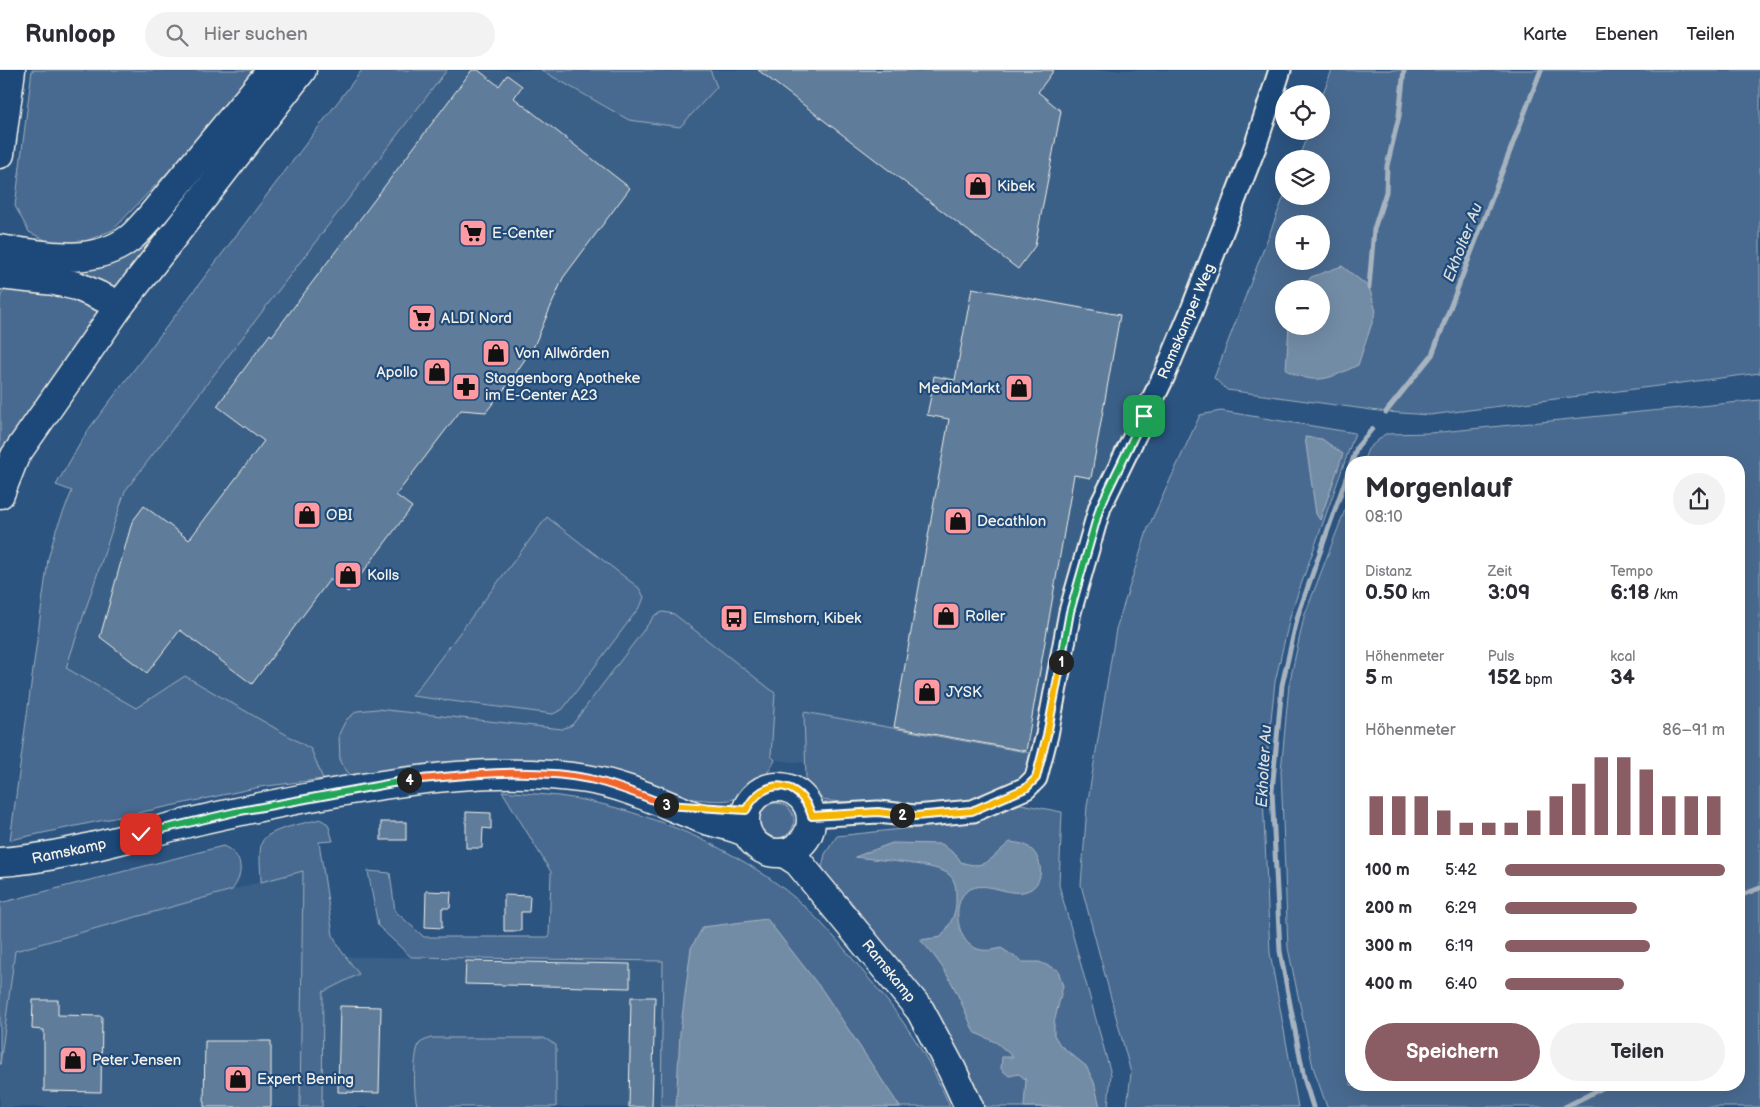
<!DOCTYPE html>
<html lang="de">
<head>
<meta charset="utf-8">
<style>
  :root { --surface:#fff; --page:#f2f2f3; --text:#2b2b33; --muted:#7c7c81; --line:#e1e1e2; --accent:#8a5d65 }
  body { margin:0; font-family:"Balsamiq Sans",sans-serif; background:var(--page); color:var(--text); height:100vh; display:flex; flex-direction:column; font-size:19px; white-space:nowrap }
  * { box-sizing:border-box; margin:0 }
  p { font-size:16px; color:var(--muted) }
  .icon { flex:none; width:28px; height:28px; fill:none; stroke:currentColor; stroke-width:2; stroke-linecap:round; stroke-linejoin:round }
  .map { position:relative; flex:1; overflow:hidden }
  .sheet { position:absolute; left:1345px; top:386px; width:400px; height:635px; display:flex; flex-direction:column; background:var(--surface); border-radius:20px; box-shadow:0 5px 20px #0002 }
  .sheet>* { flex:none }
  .fabs { position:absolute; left:1275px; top:15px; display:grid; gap:10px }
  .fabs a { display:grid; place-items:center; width:55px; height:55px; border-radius:50%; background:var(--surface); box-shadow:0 5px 20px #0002; font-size:25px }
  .pin { position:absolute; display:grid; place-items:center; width:42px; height:42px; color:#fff; margin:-21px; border-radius:10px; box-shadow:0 2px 8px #0006 }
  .km { position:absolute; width:25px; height:25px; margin:-12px; border-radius:50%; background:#222; color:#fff; font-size:14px; line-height:25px; text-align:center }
  .round { display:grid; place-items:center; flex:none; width:52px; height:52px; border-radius:26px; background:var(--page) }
  .head { display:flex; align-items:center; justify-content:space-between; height:85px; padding:0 20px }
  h1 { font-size:28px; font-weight:600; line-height:38px }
  .stats { display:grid; grid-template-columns:repeat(3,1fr); gap:8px; height:85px; padding:5px 20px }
  .stats div { display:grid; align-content:center }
  .stats b { font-size:21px; font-weight:600 }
  .stats small { font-size:14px; font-weight:400 }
  .stats p { font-size:14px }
  .chart { height:140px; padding:10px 20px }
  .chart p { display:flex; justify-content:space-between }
  .chart svg { width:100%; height:90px; margin-top:5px; stroke:var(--accent); stroke-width:6 }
  .cta { display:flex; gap:10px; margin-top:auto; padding:10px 20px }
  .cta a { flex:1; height:58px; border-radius:30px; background:var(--accent); color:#fff; font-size:20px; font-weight:600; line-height:58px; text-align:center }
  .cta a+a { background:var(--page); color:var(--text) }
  ul { padding:0 20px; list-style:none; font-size:16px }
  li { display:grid; grid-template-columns:80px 60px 1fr; align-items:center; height:38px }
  li i { height:12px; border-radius:6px; background:var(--accent) }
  header { display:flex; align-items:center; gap:30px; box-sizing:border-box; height:70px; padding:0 25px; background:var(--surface); border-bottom:1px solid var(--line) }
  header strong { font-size:24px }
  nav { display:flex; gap:28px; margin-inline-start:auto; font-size:18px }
  .search { width:350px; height:45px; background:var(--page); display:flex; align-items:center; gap:12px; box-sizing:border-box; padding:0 18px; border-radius:28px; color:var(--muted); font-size:19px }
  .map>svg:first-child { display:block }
</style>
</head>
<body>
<header>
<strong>Runloop</strong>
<div class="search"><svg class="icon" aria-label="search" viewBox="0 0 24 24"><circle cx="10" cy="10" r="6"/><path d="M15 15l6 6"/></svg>Hier suchen</div>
<nav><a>Karte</a><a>Ebenen</a><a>Teilen</a></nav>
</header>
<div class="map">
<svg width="1760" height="1037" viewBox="0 0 1760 1037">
  <rect width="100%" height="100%" fill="#2c5481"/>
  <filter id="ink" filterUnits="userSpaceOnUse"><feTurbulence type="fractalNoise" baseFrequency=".02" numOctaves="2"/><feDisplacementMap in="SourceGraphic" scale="10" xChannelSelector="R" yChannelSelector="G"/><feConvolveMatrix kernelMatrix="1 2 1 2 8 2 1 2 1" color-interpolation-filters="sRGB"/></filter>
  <g filter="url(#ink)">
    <g fill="#3b6088">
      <path d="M 447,0 L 541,0 L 629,50 L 716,17 L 710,0 L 1269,0 L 1246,75 L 1187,229 L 1115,388 L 1024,705 L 818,730 L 810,721 L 806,709 L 805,693 L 775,690 L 769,703 L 758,713 L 741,726 L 728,730 L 406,701 L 323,709 L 311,679 L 136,639 L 66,598 L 125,421 Z"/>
      <path d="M 303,800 L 302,886 L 664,891 L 661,1037 L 0,1037 L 0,995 L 15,881 Z"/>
    </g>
    <g fill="#496b90" stroke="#9eaebc" fill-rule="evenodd">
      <path d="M 32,0 L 258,0 L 244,22 L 113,160 L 83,172 L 49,172 L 29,162 L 15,136 Z"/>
      <path d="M 362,0 L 447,0 L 125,421 L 66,598 L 136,638 L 185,606 L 311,679 L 323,709 L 260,717 L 10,770 L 48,489 L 56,460 L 72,421 L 56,415 L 88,360 Z"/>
      <path d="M 541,0 L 710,0 L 717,17 L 680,57 L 629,50 Z"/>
      <path d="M 1332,0 L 1760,0 L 1760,303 L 1430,345 L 1386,342 L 1227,320 L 1214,308 L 1284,126 L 1321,126 L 1321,89 L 1298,89 L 1309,61 L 1321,61 L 1321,28 ZM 1284,154 L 1321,154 L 1321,191 L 1284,191 ZM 1284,219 L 1321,219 L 1321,256 L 1284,256 Z"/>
      <path d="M 221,82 L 113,221 L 52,196 L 73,196 Z"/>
      <path d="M 10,213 L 103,237 L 0,392 L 0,232 L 1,225 Z"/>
      <path d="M 1760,330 L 1760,1037 L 1327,1037 L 1313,997 L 1288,878 L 1281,701 L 1289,615 L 1304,547 L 1351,424 L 1351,1015 L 1739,1015 L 1739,392 L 1363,392 L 1368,379 L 1385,364 L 1431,363 Z"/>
      <path d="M 1221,341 L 1355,363 L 1291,543 L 1275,612 L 1263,725 L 1270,883 L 1298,1037 L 1127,1037 L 1131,1003 L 1081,815 L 1087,736 L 1116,559 L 1148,458 L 1200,345 Z"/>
      <path d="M 547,447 L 639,518 L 644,527 L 641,535 L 563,639 L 553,644 L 412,626 Z"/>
      <path d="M 663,542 L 674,544 L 775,623 L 771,686 L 775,690 C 767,707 749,727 729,730 C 716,732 701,729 689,729 L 406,701 L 350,705 L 340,692 L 339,664 L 346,650 L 357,641 L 377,639 L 562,659 L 572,655 L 655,545 Z"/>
      <path d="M 804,642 L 1031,683 L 1024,705 L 1002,721 L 971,733 L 916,738 L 818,730 L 810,721 L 806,709 Z"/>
      <path d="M 502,721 C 521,723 540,724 559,726 C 634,736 724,772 784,819 C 814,842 841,874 865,904 C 902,947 928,984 950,1037 L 661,1037 L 663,891 L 411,887 L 378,856 L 368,801 L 390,803 L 395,841 L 424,867 L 549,867 L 551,802 Z"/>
      <circle cx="776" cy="751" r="18"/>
      <path d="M 1021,734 L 1062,742 L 1059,815 L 1111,1004 L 1108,1037 L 981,1037 L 927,932 L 850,830 L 821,802 L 825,784 L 837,766 L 966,752 Z"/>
      <path d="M 320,749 L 328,754 L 333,771 L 319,772 L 333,865 L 340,879 L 359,904 L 323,922 L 322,1037 L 300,1037 L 303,801 L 261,812 C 261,800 258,783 262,772 C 267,759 307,753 320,749 Z"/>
      <path d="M 223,776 C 243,784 245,803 232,820 L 15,881 L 0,995 L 0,833 Z"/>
      <path d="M 431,968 L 544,968 L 556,975 L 556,1037 L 418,1037 C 413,1028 413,981 420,973 C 423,971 428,969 431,968 Z"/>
    </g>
    <g fill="#738ca6" stroke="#a7b4c0">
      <path d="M 1342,196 L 1369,217 L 1376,241 L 1358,295 C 1329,309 1316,316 1286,300 L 1289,256 L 1321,256 L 1321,219 L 1302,219 L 1311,207 Z"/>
      <path d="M 1305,367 L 1322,369 L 1343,384 L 1320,450 L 1316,444 Z"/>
      <path d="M 1010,772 C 1015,773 1021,773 1025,775 C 1041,782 1047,809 1031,819 C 1011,831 987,807 967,821 C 951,833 957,871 975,878 C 984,882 993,880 1001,878 L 1023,892 L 1039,892 L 1058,900 L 1063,916 L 1054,953 L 1054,965 L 1060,975 L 1086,996 L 1094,1012 L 1100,1037 L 1024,1037 L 1026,1010 L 1019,1004 L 1009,1006 L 1001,999 L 1002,987 L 1013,987 L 997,973 L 974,962 C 959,927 948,898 920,870 L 941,867 C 950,855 957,843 956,828 C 956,819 956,809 947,803 C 930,793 876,790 855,787 L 892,773 L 942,774 L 957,786 L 961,792 C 987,801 991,787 1010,772 Z"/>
      <path d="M 767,849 L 823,921 L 900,1037 L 676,1037 L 680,963 L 691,878 L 703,857 Z"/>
    </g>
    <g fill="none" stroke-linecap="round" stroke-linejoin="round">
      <g stroke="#a7b4c0" stroke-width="5">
        <path d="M 1369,217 L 1374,159 L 1386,122 L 1387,96 L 1399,46 L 1404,0"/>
        <path d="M 1386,342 L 1432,285 L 1541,0"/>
        <path d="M 1352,392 L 1357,377 L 1372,359"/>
        <path d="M 1739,826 L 1760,818"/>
        <path d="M 1313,1037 L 1304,1008 L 1280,881 L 1272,721 L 1282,615 L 1298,545 L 1351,394"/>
        <path d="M 1565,1037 L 1608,1015"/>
      </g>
    </g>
    <g fill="#5e7b9a" stroke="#f4f1e8">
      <path d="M 472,0 L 478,0 L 499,16 L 507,5 L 522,16 L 514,28 L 630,118 L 563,208 L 534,276 L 509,313 L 486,342 L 461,340 L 396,425 L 412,437 L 348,522 L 330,509 L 252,614 L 180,560 L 147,603 L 100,567 L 132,452 L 144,436 L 189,470 L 264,371 L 217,336 L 270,264 L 272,266 Z"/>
      <path d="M 758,0 L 1054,0 L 1038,22 L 1061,41 L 1035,176 L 1018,199 Z"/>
      <path d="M 972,218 L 1120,245 L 1091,408 L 1074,405 L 1026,681 L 894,657 L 949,349 L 927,345 L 931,326 L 934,306 L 955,310 Z"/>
      <path d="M 466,742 L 491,743 L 491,759 L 483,758 L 482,778 L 466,778 Z"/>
      <rect x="381" y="752" width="25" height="18"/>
      <path d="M 426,821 L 451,822 L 450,838 L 442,838 L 442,858 L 425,857 Z"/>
      <path d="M 504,825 L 530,826 L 529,842 L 521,842 L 521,861 L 504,861 Z"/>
      <path d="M 466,891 L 630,894 L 630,918 L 465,914 Z"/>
      <path d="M 631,927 L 655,927 L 652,1037 L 629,1037 Z"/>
      <path d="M 33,930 L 58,930 L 58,945 L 102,946 L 101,1022 L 44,1021 L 44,960 L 32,959 Z"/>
      <path d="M 340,936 L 381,937 L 379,1023 L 338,1022 Z"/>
      <path d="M 205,971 L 271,971 L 271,1037 L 204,1037 Z"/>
    </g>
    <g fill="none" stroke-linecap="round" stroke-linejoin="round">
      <defs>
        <path id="street" d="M 811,746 L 878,742 L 915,746 L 973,741 L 1026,718 L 1036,708 L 1047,665 L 1070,542 L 1100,437 L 1164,306 L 1191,242 L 1255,77 L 1280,0"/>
        <g id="secondary">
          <circle cx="778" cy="750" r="33"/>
          <path d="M 784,783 L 798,792 L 920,940 L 952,1000 L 969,1037"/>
          <path d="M 0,792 C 62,788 124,768 184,754 C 232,742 280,733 327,724 C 413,709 501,696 587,709 C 626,715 663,734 700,748 C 716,754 732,755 747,763"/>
        </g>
        <path id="primary" d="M 0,84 L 11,0"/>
        <g id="highway">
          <path d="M 0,179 C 42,185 92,197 129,169 C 136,164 142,156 148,150 L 272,0"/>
          <path d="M 0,205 L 55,211 L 77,216 L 120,235"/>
          <path d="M 0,424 L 15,386 L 120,235 L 302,0"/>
        </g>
      </defs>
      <use href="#street" stroke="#f4f1e8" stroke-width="25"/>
      <use href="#secondary" stroke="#f4f1e8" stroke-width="31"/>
      <use href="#primary" stroke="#f4f1e8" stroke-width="31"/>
      <use href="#highway" stroke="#f4f1e8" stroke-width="31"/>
      <use href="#street" stroke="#1f4a7a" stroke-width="21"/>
      <use href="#secondary" stroke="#1f4a7a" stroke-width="28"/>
      <use href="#primary" stroke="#1f4a7a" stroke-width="28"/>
      <use href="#highway" stroke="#1f4a7a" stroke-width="28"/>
    </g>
  </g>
  <g fill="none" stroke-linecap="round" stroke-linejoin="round" filter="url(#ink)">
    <defs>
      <path id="split-1" d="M 1061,592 L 1070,542 L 1100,437 L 1144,346"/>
      <path id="split-2" d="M 902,745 L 915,746 L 972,741 L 1026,718 L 1036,708 L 1047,665 L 1061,592"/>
      <path id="split-3" d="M 666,735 L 746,740 C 764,706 800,709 812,746 L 878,742 L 902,745"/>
      <path id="split-4" d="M 409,710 C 468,705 532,697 590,709 C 616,715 641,725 666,735"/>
      <path id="split-5" d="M 141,764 L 235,742 L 409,710"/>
    </defs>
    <use href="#split-1" stroke="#fff" stroke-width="10"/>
    <use href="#split-2" stroke="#fff" stroke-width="10"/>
    <use href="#split-3" stroke="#fff" stroke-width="10"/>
    <use href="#split-4" stroke="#fff" stroke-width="10"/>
    <use href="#split-5" stroke="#fff" stroke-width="10"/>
    <use href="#split-1" stroke="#22a559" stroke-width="6"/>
    <use href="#split-2" stroke="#f5b400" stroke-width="6"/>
    <use href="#split-3" stroke="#f5b400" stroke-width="6"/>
    <use href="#split-4" stroke="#f0652b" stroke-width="6"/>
    <use href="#split-5" stroke="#22a559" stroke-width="6"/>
  </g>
  <defs>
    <symbol id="shop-square" viewBox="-11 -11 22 22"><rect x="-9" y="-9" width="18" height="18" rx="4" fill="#ff9aa2" stroke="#1f4a7a"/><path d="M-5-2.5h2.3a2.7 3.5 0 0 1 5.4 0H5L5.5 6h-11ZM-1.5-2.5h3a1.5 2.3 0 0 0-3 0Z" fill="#111"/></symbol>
    <symbol id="supermarket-square" viewBox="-11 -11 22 22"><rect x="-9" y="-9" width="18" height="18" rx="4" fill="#ff9aa2" stroke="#1f4a7a"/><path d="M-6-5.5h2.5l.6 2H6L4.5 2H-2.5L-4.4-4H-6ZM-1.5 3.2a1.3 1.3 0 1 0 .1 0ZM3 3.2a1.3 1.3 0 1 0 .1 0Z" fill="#111"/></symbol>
    <symbol id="pharmacy-square" viewBox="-11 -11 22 22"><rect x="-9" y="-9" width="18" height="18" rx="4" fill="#ff9aa2" stroke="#1f4a7a"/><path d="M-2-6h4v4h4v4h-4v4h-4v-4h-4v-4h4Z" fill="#111"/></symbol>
    <symbol id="bus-square" viewBox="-11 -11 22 22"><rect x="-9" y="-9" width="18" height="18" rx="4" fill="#ff9aa2" stroke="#1f4a7a"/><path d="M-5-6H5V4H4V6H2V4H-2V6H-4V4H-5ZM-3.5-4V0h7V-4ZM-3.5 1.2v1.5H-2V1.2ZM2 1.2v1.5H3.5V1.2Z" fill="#111"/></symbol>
  </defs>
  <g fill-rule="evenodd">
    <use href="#shop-square" x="962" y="100" width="32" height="32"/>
    <use href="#supermarket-square" x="457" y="147" width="32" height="32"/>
    <use href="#supermarket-square" x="406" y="232" width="32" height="32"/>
    <use href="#shop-square" x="480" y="267" width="32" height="32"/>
    <use href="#shop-square" x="421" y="286" width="32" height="32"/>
    <use href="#pharmacy-square" x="450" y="301" width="32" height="32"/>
    <use href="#shop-square" x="1003" y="302" width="32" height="32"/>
    <use href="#shop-square" x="291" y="429" width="32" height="32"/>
    <use href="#shop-square" x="942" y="435" width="32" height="32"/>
    <use href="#shop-square" x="332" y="489" width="32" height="32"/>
    <use href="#shop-square" x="930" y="530" width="32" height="32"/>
    <use href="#bus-square" x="718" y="532" width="32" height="32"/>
    <use href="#shop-square" x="911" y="606" width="32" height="32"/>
    <use href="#shop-square" x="57" y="974" width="32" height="32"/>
    <use href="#shop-square" x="222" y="993" width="32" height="32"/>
  </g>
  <g text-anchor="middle" stroke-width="4.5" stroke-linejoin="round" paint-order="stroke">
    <g font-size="15" fill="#f4f1e8" stroke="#1f4a7a" text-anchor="start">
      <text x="997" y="121">Kibek</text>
      <text x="492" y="168">E-Center</text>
      <text x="441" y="253">ALDI Nord</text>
      <text x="515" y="288">Von Allwörden</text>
      <text x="418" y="307" text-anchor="end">Apollo</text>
      <text x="485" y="313">Staggenborg Apotheke<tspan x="485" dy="17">im E-Center A23</tspan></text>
      <text x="1000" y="323" text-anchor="end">MediaMarkt</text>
      <text x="326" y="450">OBI</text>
      <text x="977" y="456">Decathlon</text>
      <text x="367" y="510">Kolls</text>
      <text x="965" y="551">Roller</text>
      <text x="753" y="553">Elmshorn, Kibek</text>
      <text x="946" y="627">JYSK</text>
      <text x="92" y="995">Peter Jensen</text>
      <text x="257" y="1014">Expert Bening</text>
    </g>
    <g font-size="15" fill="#f4f1e8" stroke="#1f4a7a">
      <text transform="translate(1186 251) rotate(-67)" y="5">Ramskamper Weg</text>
      <text transform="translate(69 781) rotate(-12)" y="5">Ramskamp</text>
      <text transform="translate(889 901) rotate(51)" y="5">Ramskamp</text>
    </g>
    <g font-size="16" font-style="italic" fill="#dadddb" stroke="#1f4a7a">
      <text transform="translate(1462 172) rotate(-69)" y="6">Ekholter Au</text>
      <text transform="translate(1263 696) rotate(-87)" y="6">Ekholter Au</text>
    </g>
  </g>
</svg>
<div class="fabs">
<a><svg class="icon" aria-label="locate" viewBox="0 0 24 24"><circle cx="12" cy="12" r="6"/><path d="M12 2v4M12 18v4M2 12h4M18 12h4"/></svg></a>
<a><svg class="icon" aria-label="layers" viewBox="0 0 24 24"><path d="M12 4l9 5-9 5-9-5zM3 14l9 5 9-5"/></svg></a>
<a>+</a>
<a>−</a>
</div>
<div class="pin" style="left:1144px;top:346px;background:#1e9e55"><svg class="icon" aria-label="arrive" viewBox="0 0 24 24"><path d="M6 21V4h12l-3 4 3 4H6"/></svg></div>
<div class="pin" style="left:141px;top:764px;background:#d93025"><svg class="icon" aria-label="check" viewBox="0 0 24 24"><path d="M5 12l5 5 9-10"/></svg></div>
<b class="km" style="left:1061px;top:592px">1</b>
<b class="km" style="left:902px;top:745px">2</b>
<b class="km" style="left:666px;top:735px">3</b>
<b class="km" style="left:409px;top:710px">4</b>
<section class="sheet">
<div class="head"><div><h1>Morgenlauf</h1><p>08:10</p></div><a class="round"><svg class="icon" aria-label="share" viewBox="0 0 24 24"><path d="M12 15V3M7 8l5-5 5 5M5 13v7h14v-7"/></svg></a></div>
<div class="stats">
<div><p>Distanz</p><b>0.50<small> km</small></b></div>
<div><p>Zeit</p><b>3:09</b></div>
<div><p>Tempo</p><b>6:18<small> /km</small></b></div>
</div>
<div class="stats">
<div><p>Höhenmeter</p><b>5<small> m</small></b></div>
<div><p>Puls</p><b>152<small> bpm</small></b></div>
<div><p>kcal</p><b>34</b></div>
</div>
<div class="chart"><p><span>Höhenmeter</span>86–91 m</p>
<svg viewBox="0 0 160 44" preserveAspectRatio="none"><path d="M5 44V25M15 44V25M25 44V25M35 44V32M45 44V38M55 44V38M65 44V38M75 44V32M85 44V25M95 44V19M105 44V6M115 44V6M125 44V12M135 44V25M145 44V25M155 44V25"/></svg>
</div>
<ul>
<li><b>100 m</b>5:42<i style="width:100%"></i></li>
<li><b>200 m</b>6:29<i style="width:60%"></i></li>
<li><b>300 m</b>6:19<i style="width:66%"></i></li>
<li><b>400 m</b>6:40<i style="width:54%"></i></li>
</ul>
<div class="cta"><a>Speichern</a><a>Teilen</a></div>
</section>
</div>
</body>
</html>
